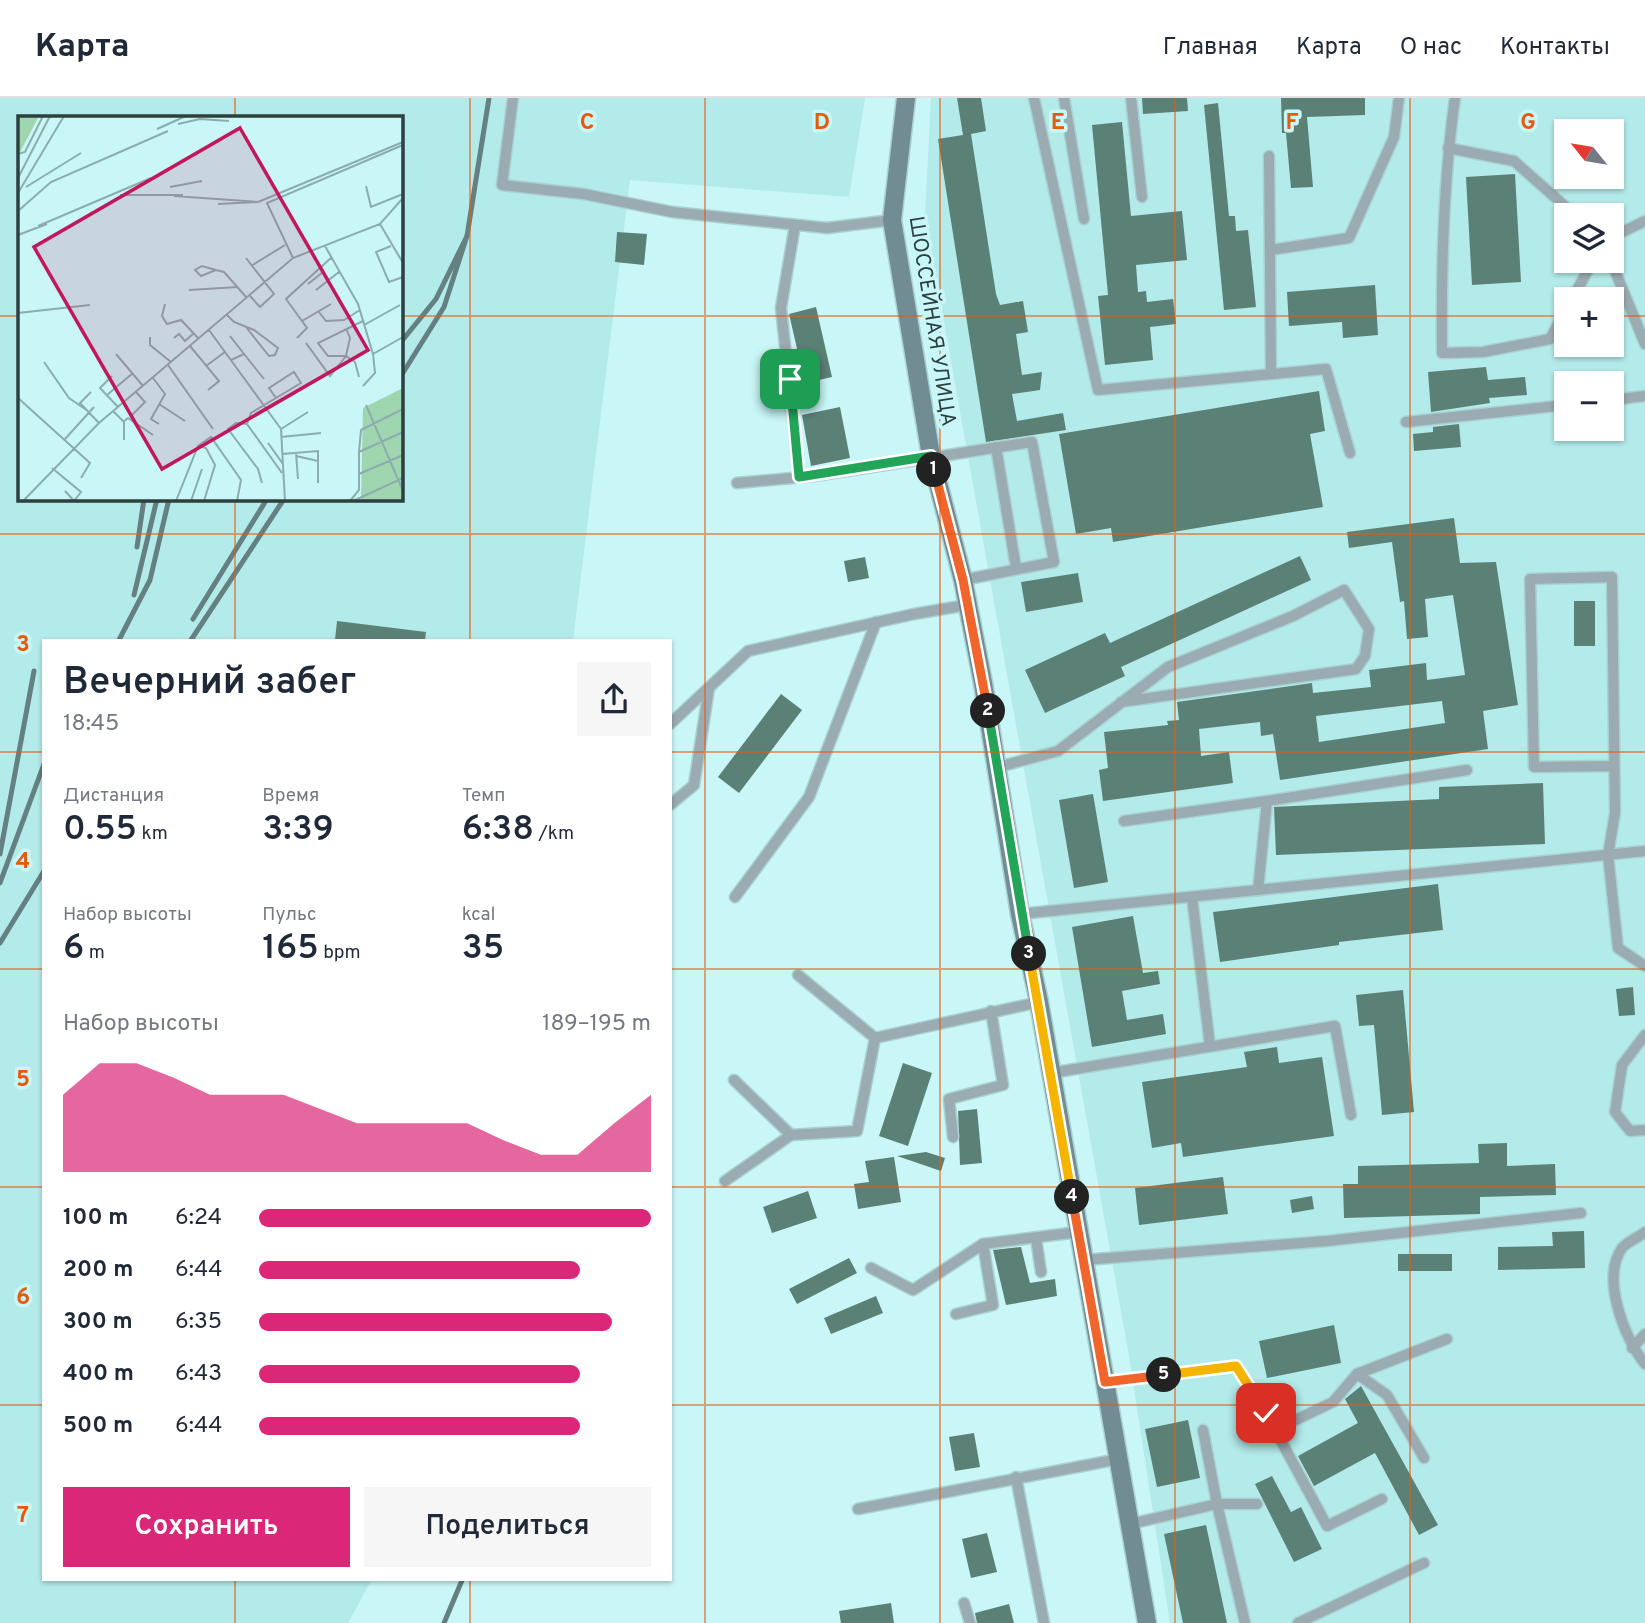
<!DOCTYPE html>
<html lang="ru">
<head>
<meta charset="utf-8">
<style>
  :root { --surface:#fff; --page:#f6f6f7; --text:#1f2937; --muted:#747a83; --line:#e0e1e3; --accent:#db2777 }
  body { margin:0; font-family:Overpass,sans-serif; background:var(--page); color:var(--text); height:100vh; display:flex; flex-direction:column; font-size:26px; white-space:nowrap }
  * { box-sizing:border-box; margin:0 }
  p { font-size:23px; color:var(--muted) }
  .icon { flex:none; width:38px; height:38px; fill:none; stroke:currentColor; stroke-width:2; stroke-linecap:round; stroke-linejoin:round }
  .map { position:relative; flex:1; overflow:hidden }
  .panel { position:absolute; left:42px; top:541px; width:630px; height:942px; display:flex; flex-direction:column; background:var(--surface); border-radius:0px; box-shadow:0 2px 5px #0004 }
  .panel>* { flex:none }
  .needle { width:46px; rotate:300deg }
  .fabs { position:absolute; left:1554px; top:21px; display:grid; gap:14px }
  .fabs a { display:grid; place-items:center; width:70px; height:70px; border-radius:0px; background:var(--surface); box-shadow:0 2px 5px #0004; font-size:35px }
  .pin { position:absolute; display:grid; place-items:center; width:60px; height:60px; color:#fff; margin:-30px; border-radius:14px; box-shadow:0 4px 10px #0006 }
  .km { position:absolute; width:35px; height:35px; margin:-18px; border-radius:50%; background:#222; color:#fff; font-size:19px; line-height:35px; text-align:center }
  .round { display:grid; place-items:center; flex:none; width:74px; height:74px; border-radius:0px; background:var(--page) }
  .headline { display:flex; align-items:center; justify-content:space-between; height:119px; padding:0 21px }
  h1 { font-size:38px; font-weight:600; line-height:52px }
  .stats { display:grid; grid-template-columns:repeat(3,1fr); gap:10px; height:119px; padding:7px 21px }
  .stats div { display:grid; align-content:center }
  .stats b { font-size:35px; font-weight:600 }
  .stats small { font-size:19px; font-weight:400 }
  .stats p { font-size:19px }
  .chart { height:196px; padding:14px 21px }
  .chart p { display:flex; justify-content:space-between }
  .chart svg { width:100%; height:126px; margin-top:7px; fill:var(--accent); opacity:.7 }
  .action { display:flex; gap:14px; margin-top:auto; padding:14px 21px }
  .action a { flex:1; height:80px; border-radius:0px; background:var(--accent); color:#fff; font-size:28px; font-weight:600; line-height:80px; text-align:center }
  .action a+a { background:var(--page); color:var(--text) }
  ul { padding:0 21px; list-style:none; font-size:23px }
  li { display:grid; grid-template-columns:112px 84px 1fr; align-items:center; height:52px }
  li i { height:18px; border-radius:9px; background:var(--accent) }
  header { display:flex; align-items:center; gap:42px; box-sizing:border-box; height:98px; padding:0 35px; background:var(--surface); border-bottom:2px solid var(--line) }
  header strong { font-size:33px }
  nav { display:flex; gap:38px; margin-inline-start:auto; font-size:24px }
  .map>svg:first-child { display:block }
</style>
</head>
<body>
<header>
<strong>Карта</strong>
<nav><a>Главная</a><a>Карта</a><a>О нас</a><a>Контакты</a></nav>
</header>
<div class="map">
<svg width="1645" height="1525" viewBox="0 0 1645 1525">
  <rect width="100%" height="100%" fill="#c9f6f6"/>
  <g fill="#b3eaea" fill-rule="evenodd">
    <path d="M 0,0 L 865,0 L 849,99 L 630,82 L 573,542 L 44,542 L 44,1480 L 372,1481 L 348,1525 L 0,1525 ZM 19,19 L 401,19 L 401,401 L 19,401 Z"/>
    <path d="M 931,0 L 1645,0 L 1645,1525 L 1170,1525 L 1129,1258 L 925,118 ZM 1566,33 L 1612,33 L 1612,79 L 1566,79 ZM 1566,117 L 1612,117 L 1612,163 L 1566,163 ZM 1566,201 L 1612,201 L 1612,247 L 1566,247 ZM 1566,285 L 1612,285 L 1612,331 L 1566,331 Z"/>
  </g>
  <g fill="#5b8176" fill-rule="evenodd">
    <path d="M 957,0 L 981,0 L 986,33 L 971,36 L 996,196 L 1000,207 L 1023,203 L 1028,234 L 1016,236 L 1022,277 L 1042,274 L 1040,292 L 1012,296 L 1017,323 L 1063,315 L 1066,332 L 986,344 L 938,41 L 963,37 Z"/>
    <path d="M 1142,0 L 1187,0 L 1188,13 L 1143,16 Z"/>
    <path d="M 1281,0 L 1365,0 L 1365,17 L 1307,19 L 1313,89 L 1291,90 L 1286,35 L 1282,35 Z"/>
    <path d="M 1218,5 L 1229,118 L 1235,118 L 1236,133 L 1248,132 L 1256,209 L 1224,212 L 1204,7 Z"/>
    <path d="M 1122,24 L 1131,118 L 1182,113 L 1187,162 L 1136,167 L 1138,194 L 1146,193 L 1147,204 L 1173,201 L 1176,226 L 1150,229 L 1153,262 L 1105,267 L 1098,198 L 1108,197 L 1092,27 Z"/>
    <path d="M 1515,76 L 1521,184 L 1472,187 L 1466,79 Z"/>
    <path d="M 617,134 L 647,136 L 644,167 L 615,164 Z"/>
    <path d="M 1375,187 L 1378,237 L 1343,240 L 1342,224 L 1289,228 L 1287,194 Z"/>
    <path d="M 816,209 L 832,279 L 805,285 L 789,216 Z"/>
    <path d="M 1486,269 L 1488,282 L 1525,279 L 1527,297 L 1489,300 L 1490,305 L 1431,314 L 1428,274 Z"/>
    <path d="M 1319,293 L 1325,333 L 1310,336 L 1323,409 L 1113,444 L 1111,430 L 1076,436 L 1059,336 Z"/>
    <path d="M 840,309 L 850,360 L 811,368 L 802,317 Z"/>
    <path d="M 1459,326 L 1461,349 L 1414,353 L 1413,336 L 1433,334 L 1433,329 Z"/>
    <path d="M 1454,420 L 1460,465 L 1496,464 L 1518,607 L 1483,613 L 1488,651 L 1280,682 L 1273,636 L 1261,638 L 1260,624 L 1199,631 L 1201,658 L 1229,654 L 1233,685 L 1103,703 L 1099,672 L 1108,670 L 1104,634 L 1168,627 L 1167,623 L 1179,622 L 1177,604 L 1312,585 L 1313,595 L 1371,589 L 1369,572 L 1426,565 L 1427,582 L 1465,577 L 1453,497 L 1425,501 L 1428,539 L 1407,541 L 1404,503 L 1400,504 L 1392,444 L 1349,450 L 1347,434 ZM 1442,603 L 1445,625 L 1319,644 L 1316,618 Z"/>
    <path d="M 1300,458 L 1311,482 L 1121,569 L 1125,578 L 1045,615 L 1025,572 L 1105,535 L 1110,545 Z"/>
    <path d="M 865,459 L 869,480 L 848,484 L 844,463 Z"/>
    <path d="M 1078,475 L 1083,504 L 1026,514 L 1021,484 Z"/>
    <rect x="1574" y="503" width="21" height="45"/>
    <path d="M 337,523 L 426,534 L 425,542 L 335,542 Z"/>
    <path d="M 781,596 L 802,612 L 739,695 L 718,679 Z"/>
    <path d="M 1543,685 L 1545,746 L 1276,757 L 1274,709 L 1439,701 L 1439,689 Z"/>
    <path d="M 1093,696 L 1108,784 L 1074,790 L 1059,702 Z"/>
    <path d="M 1438,786 L 1443,832 L 1339,844 L 1339,847 L 1220,864 L 1213,814 Z"/>
    <path d="M 1133,818 L 1143,875 L 1158,873 L 1160,886 L 1122,893 L 1127,922 L 1163,916 L 1166,936 L 1092,949 L 1072,829 Z"/>
    <path d="M 1633,889 L 1635,917 L 1619,918 L 1616,891 Z"/>
    <path d="M 1403,892 L 1414,1014 L 1382,1017 L 1374,927 L 1359,928 L 1356,897 Z"/>
    <path d="M 1277,949 L 1279,965 L 1322,959 L 1334,1038 L 1183,1059 L 1181,1045 L 1152,1050 L 1142,984 L 1247,969 L 1244,954 Z"/>
    <path d="M 903,965 L 932,975 L 908,1048 L 879,1038 Z"/>
    <path d="M 977,1011 L 982,1065 L 960,1067 L 958,1013 Z"/>
    <path d="M 1507,1045 L 1507,1068 L 1555,1066 L 1556,1097 L 1480,1099 L 1480,1116 L 1344,1120 L 1343,1086 L 1358,1086 L 1358,1068 L 1479,1065 L 1478,1046 Z"/>
    <path d="M 926,1054 L 945,1060 L 941,1073 L 897,1058 Z"/>
    <path d="M 894,1059 L 901,1104 L 858,1111 L 854,1086 L 869,1084 L 865,1063 Z"/>
    <path d="M 1223,1079 L 1228,1116 L 1139,1127 L 1135,1090 Z"/>
    <path d="M 808,1093 L 817,1120 L 772,1135 L 763,1109 Z"/>
    <path d="M 1312,1098 L 1314,1111 L 1292,1115 L 1290,1102 Z"/>
    <path d="M 1584,1133 L 1585,1170 L 1498,1172 L 1498,1149 L 1553,1148 L 1552,1134 Z"/>
    <path d="M 1021,1149 L 1030,1185 L 1055,1181 L 1057,1198 L 1006,1207 L 993,1152 Z"/>
    <rect x="1398" y="1156" width="54" height="17"/>
    <path d="M 849,1160 L 857,1175 L 797,1206 L 789,1191 Z"/>
    <path d="M 876,1198 L 883,1215 L 831,1236 L 824,1220 Z"/>
    <path d="M 1334,1227 L 1341,1265 L 1267,1280 L 1259,1243 Z"/>
    <path d="M 1361,1288 L 1438,1427 L 1419,1437 L 1375,1355 L 1314,1388 L 1298,1358 L 1358,1325 L 1345,1301 Z"/>
    <path d="M 1188,1322 L 1200,1380 L 1157,1389 L 1145,1331 Z"/>
    <path d="M 974,1335 L 980,1369 L 955,1373 L 949,1339 Z"/>
    <path d="M 1272,1378 L 1291,1414 L 1301,1409 L 1322,1451 L 1294,1464 L 1255,1386 Z"/>
    <path d="M 1206,1427 L 1227,1525 L 1183,1525 L 1164,1436 Z"/>
    <path d="M 987,1435 L 997,1474 L 971,1480 L 962,1441 Z"/>
    <path d="M 891,1505 L 894,1525 L 841,1525 L 839,1513 Z"/>
    <path d="M 1009,1506 L 1014,1525 L 977,1525 L 975,1515 Z"/>
  </g>
  <g fill="none" stroke-linecap="round" stroke-linejoin="round">
    <defs>
      <g id="lane">
        <path d="M 513,0 L 502,87 L 584,96 L 672,114 L 827,130 L 892,122"/>
        <path d="M 1034,0 L 1098,292 L 1326,271 L 1350,355"/>
        <path d="M 1064,0 L 1084,121"/>
        <path d="M 1131,0 L 1142,99"/>
        <path d="M 1455,0 C 1443,85 1441,170 1442,255 L 1483,254 L 1550,241 L 1566,211"/>
        <path d="M 1448,50 L 1514,63 L 1575,117"/>
        <path d="M 1269,58 L 1271,276"/>
        <path d="M 795,127 L 781,210 L 799,379"/>
        <path d="M 1612,139 L 1645,123"/>
        <path d="M 1270,152 L 1349,140 L 1394,39 L 1399,0"/>
        <path d="M 1611,163 L 1645,246"/>
        <path d="M 1572,201 L 1593,163"/>
        <path d="M 1612,302 L 1645,298"/>
        <path d="M 1406,324 L 1566,307"/>
        <path d="M 996,349 L 1016,470"/>
        <path d="M 737,385 L 814,378 L 1032,344 L 1054,464 L 963,482"/>
        <path d="M 670,626 L 748,553 L 914,516 L 967,507"/>
        <path d="M 1614,668 L 1534,669 L 1530,481 L 1612,479 L 1615,715 L 1608,757 L 1618,850 L 1645,868"/>
        <path d="M 998,669 L 1058,653 L 1168,569 L 1293,518 L 1344,492 L 1369,531 L 1365,558 L 1356,571 L 1121,604"/>
        <path d="M 670,707 L 694,687 L 709,590"/>
        <path d="M 1124,723 L 1267,703"/>
        <path d="M 1258,792 L 1267,703 L 1467,672"/>
        <path d="M 735,799 L 809,699 L 876,524"/>
        <path d="M 1192,799 L 1210,948"/>
        <path d="M 1020,816 L 1645,753"/>
        <path d="M 798,877 L 875,940"/>
        <path d="M 1645,937 L 1622,967 L 1615,1014 L 1630,1033 L 1645,1032"/>
        <path d="M 1051,975 L 1335,928 L 1351,1017"/>
        <path d="M 734,982 L 791,1037 L 857,1033 L 875,940 L 1039,904"/>
        <path d="M 953,1039 L 949,1001 L 1003,987 L 991,913"/>
        <path d="M 725,1083 L 791,1037"/>
        <path d="M 1645,1134 C 1639,1139 1627,1144 1622,1150 C 1601,1180 1624,1240 1645,1266"/>
        <path d="M 1036,1140 L 1041,1174"/>
        <path d="M 1083,1162 L 1327,1143 L 1581,1115"/>
        <path d="M 871,1170 L 913,1192 L 983,1146 L 1078,1134"/>
        <path d="M 956,1216 L 993,1207 L 983,1146"/>
        <path d="M 1632,1250 L 1645,1236"/>
        <path d="M 1357,1276 L 1387,1297 L 1424,1360"/>
        <path d="M 1105,1284 L 1236,1268 L 1266,1315 L 1327,1428 L 1382,1401"/>
        <path d="M 1203,1332 L 1217,1406 L 1257,1406"/>
        <path d="M 1275,1332 L 1333,1304 L 1357,1276 L 1447,1241"/>
        <path d="M 1016,1379 L 1044,1525"/>
        <path d="M 858,1411 L 1119,1361"/>
        <path d="M 1130,1426 L 1217,1406 L 1245,1525"/>
        <path d="M 964,1505 L 970,1525"/>
        <path d="M 1298,1525 L 1424,1465"/>
      </g>
      <path id="secondary" d="M 906,0 L 892,122 L 931,358 L 963,482 L 983,585 L 1020,816 L 1039,904 L 1147,1525"/>
    </defs>
    <use href="#lane" stroke="#aad1d1" stroke-width="13"/>
    <use href="#secondary" stroke="#aad1d1" stroke-width="21"/>
    <use href="#lane" stroke="#9aabb1" stroke-width="10"/>
    <use href="#secondary" stroke="#728c93" stroke-width="18"/>
    <g stroke="#658080" stroke-width="5">
      <path d="M 467,138 L 489,0"/>
      <path d="M 401,244 L 436,201 L 467,138 L 444,209 L 401,278"/>
      <path d="M 137,449 L 144,401"/>
      <path d="M 134,497 L 157,401"/>
      <path d="M 193,521 L 267,401"/>
      <path d="M 119,542 L 150,482 L 169,401"/>
      <path d="M 191,542 L 284,401"/>
      <path d="M 0,756 L 34,573"/>
      <path d="M 0,785 L 44,666"/>
      <path d="M 0,845 L 44,773"/>
      <path d="M 444,1525 L 463,1480"/>
    </g>
  </g>
  <g fill="none" stroke-linecap="round" stroke-linejoin="round">
    <defs>
      <path id="split-1" d="M 790,281 L 799,379 L 931,358 L 934,372"/>
      <path id="split-2" d="M 934,372 L 963,482 L 988,613"/>
      <path id="split-3" d="M 988,613 L 1029,856"/>
      <path id="split-4" d="M 1029,856 L 1072,1099"/>
      <path id="split-5" d="M 1072,1099 L 1105,1284 L 1164,1277"/>
      <path id="split-6" d="M 1164,1277 L 1236,1268 L 1266,1315"/>
    </defs>
    <use href="#split-1" stroke="#fff" stroke-width="14"/>
    <use href="#split-2" stroke="#fff" stroke-width="14"/>
    <use href="#split-3" stroke="#fff" stroke-width="14"/>
    <use href="#split-4" stroke="#fff" stroke-width="14"/>
    <use href="#split-5" stroke="#fff" stroke-width="14"/>
    <use href="#split-6" stroke="#fff" stroke-width="14"/>
    <use href="#split-1" stroke="#22a559" stroke-width="9"/>
    <use href="#split-2" stroke="#f0652b" stroke-width="9"/>
    <use href="#split-3" stroke="#22a559" stroke-width="9"/>
    <use href="#split-4" stroke="#f5b400" stroke-width="9"/>
    <use href="#split-5" stroke="#f0652b" stroke-width="9"/>
    <use href="#split-6" stroke="#f5b400" stroke-width="9"/>
  </g>
  <path fill="none" stroke="#e8590c" stroke-width="2" stroke-opacity="0.55" d="M 235,0 L 235,19M 470,0 L 470,542M 705,0 L 705,1525M 940,0 L 940,1525M 1175,0 L 1175,1525M 1410,0 L 1410,1525M 0,218 L 19,218M 401,218 L 1566,218M 1612,218 L 1645,218M 235,401 L 235,542M 0,436 L 1645,436M 0,654 L 44,654M 670,654 L 1645,654M 0,871 L 44,871M 670,871 L 1645,871M 0,1089 L 44,1089M 670,1089 L 1645,1089M 0,1307 L 44,1307M 670,1307 L 1645,1307M 235,1480 L 235,1525M 470,1480 L 470,1525"/>
  <g text-anchor="middle" stroke-width="7" stroke-linejoin="round" paint-order="stroke">
    <g font-size="21" fill="#2d3f3f" stroke="#c9f6f6">
      <text transform="translate(933 223) rotate(81)" y="7">ШОССЕЙНАЯ УЛИЦА</text>
    </g>
  </g>
  <g transform="translate(18 18)">
    <rect width="385" height="385" fill="#c9f6f6"/>
    <path d="M 0,0 L 21,0 L 0,40 ZM 385,272 L 385,385 L 343,385 L 345,292 Z" fill="#a0d6af"/>
    <path fill="none" stroke="#8badad" stroke-width="2" d="M 160,8 L 182,3 L 211,5M 139,13 L 168,0M 0,47 L 0,38 L 7,36 L 25,0M 0,62 L 32,0M 348,70 L 353,91 L 385,78M 8,71 L 63,37M 152,71 L 184,65M 0,77 L 46,0M 102,79 L 165,79M 156,80 L 240,86 L 200,88M 240,86 L 385,26M 0,95 L 33,66 L 150,15M 362,108 L 385,147M 20,110 L 133,62M 0,119 L 29,108M 307,130 L 340,188 L 355,238 L 357,257 L 345,270M 373,130 L 358,136 L 371,166 L 385,161M 228,142 L 256,178 L 242,191 L 232,180M 275,142 L 249,87 L 385,29M 233,150 L 267,129M 198,154 L 183,160 L 177,154 L 184,150 L 198,154 L 206,156 L 229,182M 290,168 L 305,156 L 311,164M 171,174 L 220,171M 298,174 L 321,156M 147,188 L 144,200 L 149,208 L 163,204 L 181,223M 301,196 L 308,205 L 326,204 L 342,194M 0,197 L 72,189M 209,199 L 216,206 L 236,214 L 260,232 L 257,239 L 251,240 L 228,211M 284,205 L 313,188M 346,209 L 382,189M 191,214 L 263,313 L 267,385M 212,220 L 226,238M 132,221 L 132,229 L 153,246M 156,222 L 161,218 L 167,225 L 176,217M 279,222 L 289,212 L 268,183 L 314,141M 288,227 L 312,260 L 328,240 L 332,222 L 328,212M 172,230 L 201,265 L 190,274M 98,238 L 125,270M 355,238 L 385,221M 213,244 L 226,238 L 246,263M 26,246 L 51,282 L 70,295M 150,249 L 195,313M 188,250 L 207,236M 94,260 L 82,272 L 100,291M 341,261 L 337,246 L 328,240 L 310,240 L 300,227 L 345,205M 135,262 L 147,278 L 133,303 L 141,308M 73,276 L 62,287 L 81,307M 89,279 L 115,257M 0,282 L 72,347 L 63,362M 258,282 L 251,272 L 276,256 L 283,267 L 233,297 L 229,308 L 264,357M 141,288 L 167,305M 348,289 L 385,375M 95,295 L 106,306 L 106,324M 113,300 L 127,286 L 118,276M 105,306 L 110,302 L 135,319M 229,308 L 218,307 L 210,313 L 240,353 L 244,367M 263,313 L 290,296M 263,321 L 303,317M 47,323 L 76,291M 250,327 L 265,348M 180,330 L 188,332 L 197,349 L 186,385M 341,336 L 343,314 L 385,293M 278,337 L 280,363M 264,338 L 300,335 L 300,367M 278,340 L 300,345M 34,352 L 63,376 L 56,385 L 47,375M 341,358 L 341,336 L 385,316M 5,385 L 81,307 L 275,142 L 362,108 L 385,82M 158,385 L 180,330 L 193,321 L 223,364 L 219,385M 173,385 L 184,353M 332,385 L 341,374 L 341,358 L 385,339M 335,385 L 385,362"/>
    <path fill="#c2185b" fill-opacity="0.15" stroke="#c2185b" stroke-width="3.5" d="M 222,12 L 350,234 L 144,353 L 16,131 Z"/>
    <rect width="385" height="385" fill="none" stroke="#2d3f3f" stroke-width="3.5"/>
  </g>
  <g font-size="23" text-anchor="middle" font-weight="bold" fill="#e8590c" stroke="#c9f6f6" stroke-width="7" stroke-linejoin="round" paint-order="stroke">
    <text x="587" y="31">C</text>
    <text x="822" y="31">D</text>
    <text x="1058" y="31">E</text>
    <text x="1292" y="31">F</text>
    <text x="1528" y="31">G</text>
    <text x="23" y="553">3</text>
    <text x="23" y="770">4</text>
    <text x="23" y="988">5</text>
    <text x="23" y="1206">6</text>
    <text x="23" y="1424">7</text>
  </g>
</svg>
<div class="fabs">
<a><svg class="needle" viewBox="-14 -14 28 28"><path d="M0-13l5 13h-10z" fill="#e53935"/><path d="M0 13l5-13h-10z" fill="#747a83"/></svg></a>
<a><svg class="icon" aria-label="layers" viewBox="0 0 24 24"><path d="M12 4l9 5-9 5-9-5zM3 14l9 5 9-5"/></svg></a>
<a>+</a>
<a>−</a>
</div>
<div class="pin" style="left:790px;top:281px;background:#1e9e55"><svg class="icon" aria-label="arrive" viewBox="0 0 24 24"><path d="M6 21V4h12l-3 4 3 4H6"/></svg></div>
<div class="pin" style="left:1266px;top:1315px;background:#d93025"><svg class="icon" aria-label="check" viewBox="0 0 24 24"><path d="M5 12l5 5 9-10"/></svg></div>
<b class="km" style="left:934px;top:372px">1</b>
<b class="km" style="left:988px;top:613px">2</b>
<b class="km" style="left:1029px;top:856px">3</b>
<b class="km" style="left:1072px;top:1099px">4</b>
<b class="km" style="left:1164px;top:1277px">5</b>
<section class="panel">
<div class="headline"><div><h1>Вечерний забег</h1><p>18:45</p></div><a class="round"><svg class="icon" aria-label="share" viewBox="0 0 24 24"><path d="M12 15V3M7 8l5-5 5 5M5 13v7h14v-7"/></svg></a></div>
<div class="stats">
<div><p>Дистанция</p><b>0.55<small> km</small></b></div>
<div><p>Время</p><b>3:39</b></div>
<div><p>Темп</p><b>6:38<small> /km</small></b></div>
</div>
<div class="stats">
<div><p>Набор высоты</p><b>6<small> m</small></b></div>
<div><p>Пульс</p><b>165<small> bpm</small></b></div>
<div><p>kcal</p><b>35</b></div>
</div>
<div class="chart"><p><span>Набор высоты</span>189–195 m</p>
<svg viewBox="0 0 160 44" preserveAspectRatio="none"><path d="M0 44V17L10 6L20 6L30 11L40 17L50 17L60 17L70 22L80 27L90 27L100 27L110 27L120 33L130 38L140 38L150 27L160 17V44z"/></svg>
</div>
<ul>
<li><b>100 m</b>6:24<i style="width:100%"></i></li>
<li><b>200 m</b>6:44<i style="width:82%"></i></li>
<li><b>300 m</b>6:35<i style="width:90%"></i></li>
<li><b>400 m</b>6:43<i style="width:82%"></i></li>
<li><b>500 m</b>6:44<i style="width:82%"></i></li>
</ul>
<div class="action"><a>Сохранить</a><a>Поделиться</a></div>
</section>
</div>
</body>
</html>
